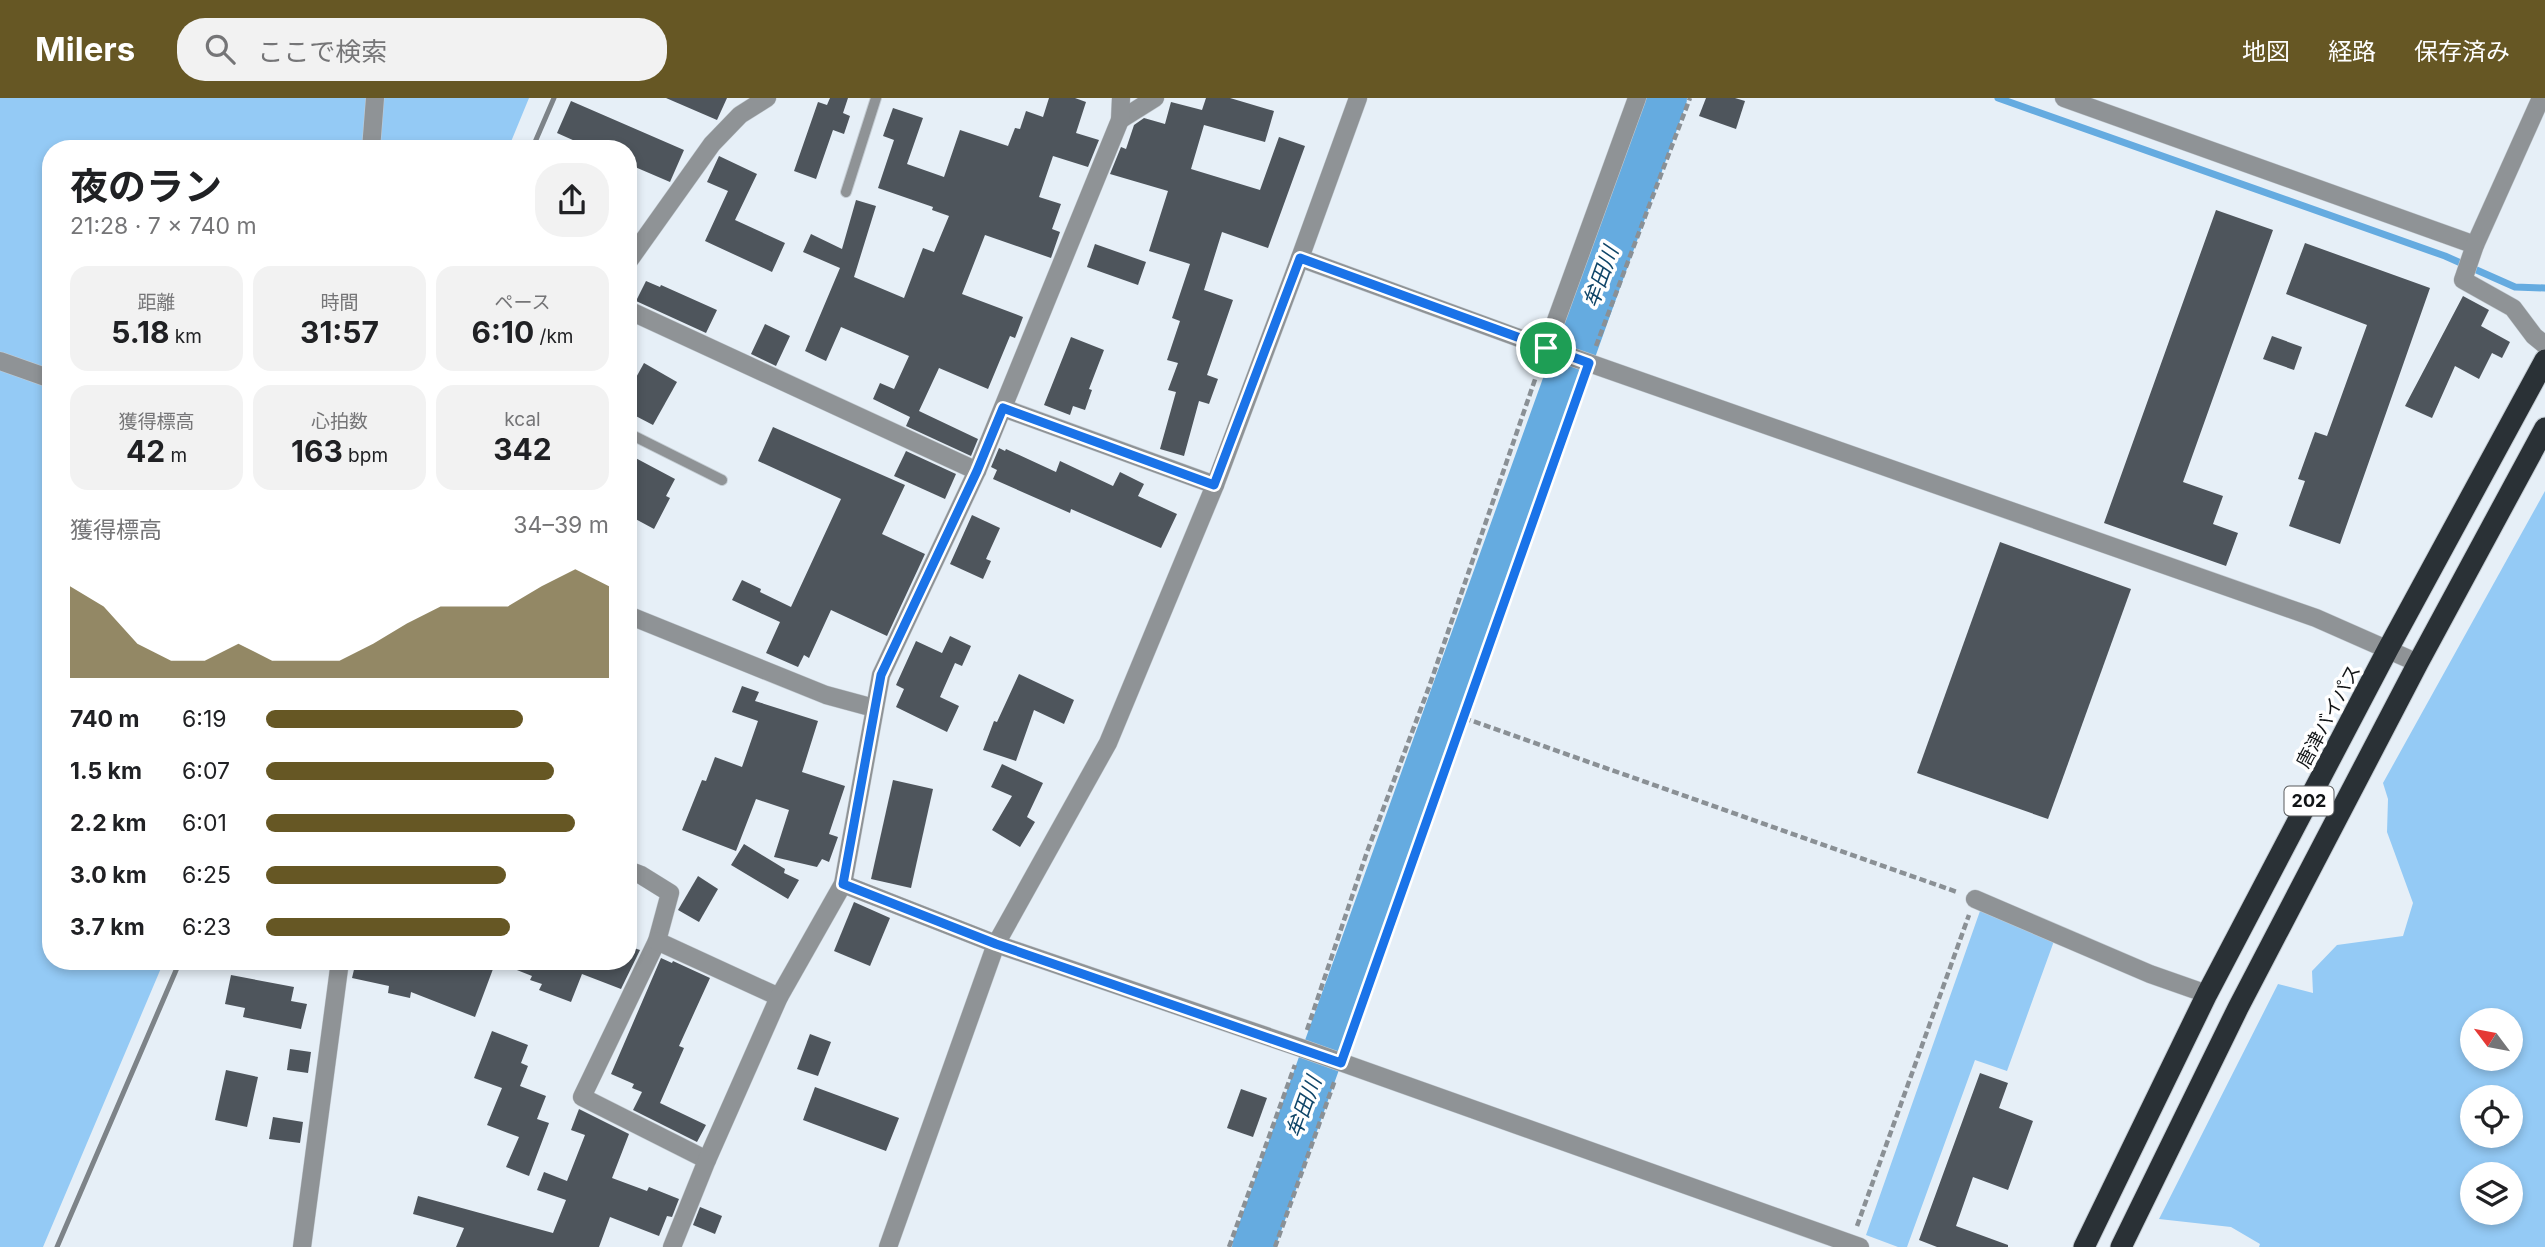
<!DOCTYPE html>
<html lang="ja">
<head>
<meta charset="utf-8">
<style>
  :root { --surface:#fff; --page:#f2f2f2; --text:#202124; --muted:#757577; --accent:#665724 }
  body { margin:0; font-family:Inter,"Noto Sans JP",sans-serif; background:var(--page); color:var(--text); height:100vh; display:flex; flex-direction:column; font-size:26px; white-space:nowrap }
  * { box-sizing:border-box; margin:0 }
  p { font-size:23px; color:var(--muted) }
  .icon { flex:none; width:38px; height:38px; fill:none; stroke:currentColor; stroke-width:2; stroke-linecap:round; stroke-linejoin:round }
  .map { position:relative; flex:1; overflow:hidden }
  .sheet { position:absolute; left:42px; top:42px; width:595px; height:830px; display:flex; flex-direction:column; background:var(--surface); border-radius:28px; box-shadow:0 4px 10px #0003 }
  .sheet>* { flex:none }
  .needle { width:46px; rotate:302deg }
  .fabs { position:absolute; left:2460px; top:910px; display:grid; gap:14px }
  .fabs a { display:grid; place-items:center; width:63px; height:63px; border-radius:50%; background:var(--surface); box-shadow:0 4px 10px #0003; font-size:35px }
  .pin { position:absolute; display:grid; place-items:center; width:60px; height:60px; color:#fff; margin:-30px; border:4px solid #fff; border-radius:50%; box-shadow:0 2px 7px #0007 }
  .round { display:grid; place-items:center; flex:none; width:74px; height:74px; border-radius:28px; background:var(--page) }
  .overview { display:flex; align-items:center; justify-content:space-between; height:119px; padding:0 28px }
  h1 { font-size:38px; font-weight:700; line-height:52px }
  .figures { display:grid; grid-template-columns:repeat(3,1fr); gap:10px; height:119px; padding:7px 28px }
  .figures div { display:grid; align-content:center; border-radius:18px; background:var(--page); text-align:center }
  .figures b { font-size:30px; font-weight:700 }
  .figures small { font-size:19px; font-weight:400 }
  .figures p { font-size:19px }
  .chart { height:196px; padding:14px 28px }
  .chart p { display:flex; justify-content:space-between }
  .chart svg { width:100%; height:126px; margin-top:7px; fill:var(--accent); opacity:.7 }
  ul { padding:0 28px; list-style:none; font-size:23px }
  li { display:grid; grid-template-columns:112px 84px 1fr; align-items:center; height:52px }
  li i { height:18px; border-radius:9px; background:var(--accent) }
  header { display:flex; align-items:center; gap:42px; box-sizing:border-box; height:98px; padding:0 35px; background:var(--accent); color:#fff }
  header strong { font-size:33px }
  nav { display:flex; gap:38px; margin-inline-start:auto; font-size:24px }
  .search { width:490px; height:63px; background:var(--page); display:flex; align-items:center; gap:18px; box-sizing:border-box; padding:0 24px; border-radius:28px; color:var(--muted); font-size:26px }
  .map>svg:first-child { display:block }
</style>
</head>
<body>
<header>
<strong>Milers</strong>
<div class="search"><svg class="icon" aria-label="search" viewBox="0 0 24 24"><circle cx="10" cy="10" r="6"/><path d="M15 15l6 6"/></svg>ここで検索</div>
<nav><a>地図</a><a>経路</a><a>保存済み</a></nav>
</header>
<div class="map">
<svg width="2545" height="1149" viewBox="0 0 2545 1149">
  <rect width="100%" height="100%" fill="#e6eff7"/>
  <g fill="#94caf5" fill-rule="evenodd">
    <path d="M 0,0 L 529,0 L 508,51 L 51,51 L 51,863 L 164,863 L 43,1149 L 0,1149 Z"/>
    <path d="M 2545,393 L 2545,1149 L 2259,1149 L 2260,1146 L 2231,1129 L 2159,1121 L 2278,886 L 2313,895 L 2312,873 L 2337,847 L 2403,838 L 2413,805 L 2387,734 L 2388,701 L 2383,685 ZM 2511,922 L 2511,961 L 2473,961 L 2473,922 ZM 2473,999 L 2511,999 L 2511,1038 L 2473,1038 ZM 2473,1076 L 2511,1076 L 2511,1115 L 2473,1115 Z"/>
    <path d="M 1980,813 L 2054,843 L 2007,973 L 1975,962 L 1907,1149 L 1898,1149 L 1866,1137 Z"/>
  </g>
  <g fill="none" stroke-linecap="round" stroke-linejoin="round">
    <path stroke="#65abe0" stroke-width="7" d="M 1998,0 L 2445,158 L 2515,189 L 2545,190"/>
    <path stroke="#65abe0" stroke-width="42" d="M 1253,1149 L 1666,0"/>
  </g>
  <g fill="#4e555c">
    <path d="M 666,0 L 727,0 L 717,22 Z"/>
    <path d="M 830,0 L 848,0 L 843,15 L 850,18 L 844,36 L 833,32 L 816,81 L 794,73 L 818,4 L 827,7 Z"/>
    <path d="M 1049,0 L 1075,0 L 1086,4 L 1076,35 L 1099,42 L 1088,69 L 1053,58 L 1039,99 L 1061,106 L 1052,131 L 1060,134 L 1051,160 L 985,137 L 962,196 L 1023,219 L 1015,240 L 1010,238 L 988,291 L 939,270 L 919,313 L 978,341 L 971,358 L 906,328 L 910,319 L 873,301 L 880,285 L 894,291 L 909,258 L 841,229 L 826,263 L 805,253 L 840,170 L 803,154 L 811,136 L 842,151 L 856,102 L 876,108 L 854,179 L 904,200 L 923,150 L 934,154 L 949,118 L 932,112 L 933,109 L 878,90 L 894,42 L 883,38 L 893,10 L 923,20 L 907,66 L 944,79 L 960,32 L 1008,48 L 1015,30 L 1020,31 L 1026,13 L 1043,19 Z"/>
    <path d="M 1206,0 L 1230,0 L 1274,13 L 1265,44 L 1204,27 L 1191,71 L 1260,92 L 1279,39 L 1305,48 L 1268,150 L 1222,134 L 1204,192 L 1233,202 L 1207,277 L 1218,281 L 1209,306 L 1199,303 L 1184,358 L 1160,351 L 1176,294 L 1168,292 L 1178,265 L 1167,262 L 1180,223 L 1172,220 L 1190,166 L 1149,153 L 1168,93 L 1110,76 L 1121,49 L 1126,51 L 1134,27 L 1144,20 L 1165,26 L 1171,4 L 1202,12 Z"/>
    <path d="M 1706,0 L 1735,0 L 1745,3 L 1736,31 L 1699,18 Z"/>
    <path d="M 571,3 L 684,52 L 670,84 L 628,66 L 628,51 L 593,51 L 557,35 Z"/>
    <path d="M 719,58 L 757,76 L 735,122 L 785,145 L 772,174 L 705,143 L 728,93 L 707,84 Z"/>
    <path d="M 2216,112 L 2273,132 L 2183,384 L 2223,398 L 2213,426 L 2238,435 L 2226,468 L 2104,425 Z"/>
    <path d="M 2305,145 L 2430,190 L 2340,446 L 2289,428 L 2305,383 L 2298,381 L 2315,334 L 2327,338 L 2367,227 L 2286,196 Z"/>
    <path d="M 1095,146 L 1146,164 L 1138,187 L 1087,169 Z"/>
    <path d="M 646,183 L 660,189 L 661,187 L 717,212 L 706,235 L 636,203 Z"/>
    <path d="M 2463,198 L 2489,212 L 2481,228 L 2510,244 L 2502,260 L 2492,255 L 2479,281 L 2455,268 L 2432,320 L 2405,308 Z"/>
    <path d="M 765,226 L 790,238 L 776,268 L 751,256 Z"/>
    <path d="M 2272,238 L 2302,249 L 2294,272 L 2263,261 Z"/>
    <path d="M 1071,239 L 1104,252 L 1089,291 L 1092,292 L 1085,312 L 1073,308 L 1070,317 L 1044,307 Z"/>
    <path d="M 644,265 L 677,284 L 653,327 L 628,314 L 628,294 Z"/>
    <path d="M 773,329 L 905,387 L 882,436 L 925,456 L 887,538 L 831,512 L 809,560 L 804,557 L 798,569 L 766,555 L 780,524 L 732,502 L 742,482 L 761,491 L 760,494 L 791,509 L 841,401 L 758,363 Z"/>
    <path d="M 999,350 L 1005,353 L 1006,351 L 1056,374 L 1060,363 L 1113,388 L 1120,374 L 1144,386 L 1138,398 L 1177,416 L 1161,450 L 1071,411 L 1070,415 L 993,381 L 997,372 L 991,369 Z"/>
    <path d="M 906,353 L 956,376 L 945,401 L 894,378 Z"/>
    <path d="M 628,356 L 675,381 L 666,398 L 670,400 L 654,431 L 628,417 Z"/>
    <path d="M 972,417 L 1000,430 L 986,461 L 991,463 L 983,481 L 950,466 Z"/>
    <path d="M 2000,444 L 2131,491 L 2048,721 L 1917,675 Z"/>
    <path d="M 950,538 L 971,548 L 962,568 L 955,565 L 940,599 L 959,608 L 947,634 L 896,609 L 904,591 L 896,587 L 916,543 L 942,555 Z"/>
    <path d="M 1019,576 L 1074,602 L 1064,626 L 1034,612 L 1016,663 L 983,652 L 994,623 L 997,624 Z"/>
    <path d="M 742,588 L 759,594 L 755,603 L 818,623 L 802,674 L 845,688 L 829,736 L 838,739 L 829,764 L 822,761 L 817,769 L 774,759 L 789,712 L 756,701 L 736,753 L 682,732 L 702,682 L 706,683 L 715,659 L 742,669 L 758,623 L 732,614 Z"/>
    <path d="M 1002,666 L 1043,685 L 1027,719 L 1035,724 L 1020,749 L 992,732 L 1012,698 L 991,689 Z"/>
    <path d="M 893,682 L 933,691 L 911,790 L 871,781 Z"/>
    <path d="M 744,746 L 785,771 L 784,775 L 799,782 L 788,801 L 731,767 Z"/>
    <path d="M 698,778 L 718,791 L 699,824 L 678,812 Z"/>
    <path d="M 854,804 L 890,820 L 870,868 L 834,853 Z"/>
    <path d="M 628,848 L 640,852 L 621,891 L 582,876 L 571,904 L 539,892 L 542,886 L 530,882 L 532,878 L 497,864 L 628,863 Z"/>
    <path d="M 661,860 L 672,865 L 673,863 L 710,880 L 679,948 L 684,950 L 660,1005 L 706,1027 L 697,1044 L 633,1012 L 642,994 L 632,990 L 634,986 L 611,976 Z"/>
    <path d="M 356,863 L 496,863 L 475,919 L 411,894 L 410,900 L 388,895 L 389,888 L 352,880 Z"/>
    <path d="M 231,877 L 294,889 L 291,903 L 307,906 L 301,931 L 243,919 L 245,910 L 225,906 Z"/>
    <path d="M 492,933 L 528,947 L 521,965 L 528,968 L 520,988 L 546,998 L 537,1021 L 549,1025 L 529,1078 L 506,1069 L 519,1039 L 487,1027 L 502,990 L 474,980 Z"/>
    <path d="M 810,936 L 831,944 L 818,978 L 797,971 Z"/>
    <path d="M 290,951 L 311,954 L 308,975 L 287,972 Z"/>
    <path d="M 226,972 L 258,979 L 247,1029 L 215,1022 Z"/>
    <path d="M 1980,975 L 2008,985 L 1999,1010 L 2033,1023 L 2008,1092 L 1973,1079 L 1956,1128 L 2008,1147 L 2008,1149 L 1937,1149 L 1919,1142 Z"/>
    <path d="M 815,989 L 899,1020 L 886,1053 L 803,1022 Z"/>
    <path d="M 1241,991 L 1267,1000 L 1253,1039 L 1227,1030 Z"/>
    <path d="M 579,1011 L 629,1036 L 612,1080 L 647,1093 L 649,1089 L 679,1101 L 672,1119 L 667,1118 L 659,1138 L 610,1119 L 599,1149 L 456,1149 L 464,1130 L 413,1116 L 418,1098 L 553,1135 L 566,1102 L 537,1092 L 544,1074 L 567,1083 L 585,1037 L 571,1032 Z"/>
    <path d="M 273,1019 L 303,1024 L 300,1045 L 269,1041 Z"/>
    <path d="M 700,1109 L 722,1118 L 715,1136 L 693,1127 Z"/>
  </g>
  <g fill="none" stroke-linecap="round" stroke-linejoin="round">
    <defs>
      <g id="lane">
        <path d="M 846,94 L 876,0"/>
        <path d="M 628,335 L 722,382"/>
      </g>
      <g id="street">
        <path d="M 2064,0 L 2475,147"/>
        <path d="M 2541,0 L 2475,147 L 2463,182 L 2513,210 L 2534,238 L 2545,247"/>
        <path d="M 1120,22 L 1155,0"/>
        <path d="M 371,51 L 375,0"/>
        <path d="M 1300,160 L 1552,252 L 2316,520 L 2418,565"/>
        <path d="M 628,164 L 712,46 L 740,17 L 767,0"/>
        <path d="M 628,212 L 977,373"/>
        <path d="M 1546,250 L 1637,0"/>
        <path d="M 0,263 L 51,281"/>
        <path d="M 1003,310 L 1215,387"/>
        <path d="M 628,517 L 826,597 L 874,610"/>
        <path d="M 628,772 L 641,777 L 670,795 L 657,843 L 582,999 L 707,1062"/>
        <path d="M 843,786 L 996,846 L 1301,950 L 1860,1149"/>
        <path d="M 1975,801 L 2150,876 L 2207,896"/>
        <path d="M 657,843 L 779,899"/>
        <path d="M 302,1149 L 340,863"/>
        <path d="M 672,1149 L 707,1062 L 779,899 L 843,786 L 881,577 L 977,373 L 1120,22 L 1121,0"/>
        <path d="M 888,1149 L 996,846 L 1108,645 L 1215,387 L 1300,160 L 1358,0"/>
      </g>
      <g id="highway">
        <path d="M 2084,1149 L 2207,896 L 2388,551 L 2545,262"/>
        <path d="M 2121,1149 L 2238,910 L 2418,565 L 2545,330"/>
      </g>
    </defs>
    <use href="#lane" stroke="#c4ccd3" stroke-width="12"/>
    <use href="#street" stroke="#c4ccd3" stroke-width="19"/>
    <use href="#highway" stroke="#c4ccd3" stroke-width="23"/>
    <g stroke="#8a9095" stroke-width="4.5" stroke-dasharray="7 3.5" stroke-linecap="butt">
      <path d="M 1596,248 L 1690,0"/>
      <path d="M 1464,620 L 1957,794"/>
      <path d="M 1307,932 L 1367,754 L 1429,589 L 1540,267"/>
      <path d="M 1347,947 L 1583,282"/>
      <path d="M 1857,1128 L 1969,817"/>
      <path d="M 1229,1149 L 1295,967"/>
      <path d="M 1275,1149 L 1335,982"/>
    </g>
    <use href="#lane" stroke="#8f9396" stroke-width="10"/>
    <use href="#street" stroke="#8f9396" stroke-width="18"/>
    <use href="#highway" stroke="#2a3136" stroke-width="21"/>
    <g stroke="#7d8388" stroke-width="5">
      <path d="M 532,51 L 554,0"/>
      <path d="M 57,1149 L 180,863"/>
    </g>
  </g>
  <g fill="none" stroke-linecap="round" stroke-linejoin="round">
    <defs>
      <path id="route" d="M 1300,160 L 1589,265 L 1341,965 L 996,846 L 843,786 L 881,577 L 977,373 L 1003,310 L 1214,387 Z"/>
    </defs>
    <use href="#route" stroke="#fff" stroke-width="14"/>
    <use href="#route" stroke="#1a73e8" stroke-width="9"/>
  </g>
  <g text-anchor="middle" stroke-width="7" stroke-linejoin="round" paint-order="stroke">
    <rect fill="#fff" stroke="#585a5c" stroke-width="2" x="2284.5" y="688.5" width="49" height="29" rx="5"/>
    <g font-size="18" font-weight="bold" fill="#111416">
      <text x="2309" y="709">202</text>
    </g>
    <g font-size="19" fill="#111416" stroke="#fff">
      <text transform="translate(2328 618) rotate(-62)" y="7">唐津バイパス</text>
    </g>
    <g font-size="21" font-style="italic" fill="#104669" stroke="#fff">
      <text transform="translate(1601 179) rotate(-70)" y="7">牟田川</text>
      <text transform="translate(1304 1009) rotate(-70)" y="7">牟田川</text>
    </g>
  </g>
</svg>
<div class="fabs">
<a><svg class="needle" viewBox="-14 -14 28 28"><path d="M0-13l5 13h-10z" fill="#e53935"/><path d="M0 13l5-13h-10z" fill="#757577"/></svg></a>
<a><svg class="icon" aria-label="locate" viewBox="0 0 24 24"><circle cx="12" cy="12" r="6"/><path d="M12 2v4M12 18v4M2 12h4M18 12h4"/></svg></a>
<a><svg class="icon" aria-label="layers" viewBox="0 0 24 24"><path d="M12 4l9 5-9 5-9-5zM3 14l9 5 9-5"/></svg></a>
</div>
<div class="pin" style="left:1546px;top:250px;background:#1e9e55"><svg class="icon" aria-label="arrive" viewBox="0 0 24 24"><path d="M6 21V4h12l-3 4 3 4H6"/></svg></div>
<section class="sheet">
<div class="overview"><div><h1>夜のラン</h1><p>21:28 · 7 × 740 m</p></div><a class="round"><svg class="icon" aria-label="share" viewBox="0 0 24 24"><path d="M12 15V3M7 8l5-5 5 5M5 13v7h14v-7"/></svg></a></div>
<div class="figures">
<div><p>距離</p><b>5.18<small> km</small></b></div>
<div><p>時間</p><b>31:57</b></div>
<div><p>ペース</p><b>6:10<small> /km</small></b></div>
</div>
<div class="figures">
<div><p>獲得標高</p><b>42<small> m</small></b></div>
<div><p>心拍数</p><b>163<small> bpm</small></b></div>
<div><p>kcal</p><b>342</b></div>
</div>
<div class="chart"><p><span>獲得標高</span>34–39 m</p>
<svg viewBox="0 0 160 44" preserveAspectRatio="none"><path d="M0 44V12L10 19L20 32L30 38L40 38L50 32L60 38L70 38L80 38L90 32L100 25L110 19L120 19L130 19L140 12L150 6L160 12V44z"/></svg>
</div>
<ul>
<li><b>740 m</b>6:19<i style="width:75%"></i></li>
<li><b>1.5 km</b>6:07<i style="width:84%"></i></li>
<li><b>2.2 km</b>6:01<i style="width:90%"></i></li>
<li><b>3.0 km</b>6:25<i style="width:70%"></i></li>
<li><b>3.7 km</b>6:23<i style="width:71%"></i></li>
</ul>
</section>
</div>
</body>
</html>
